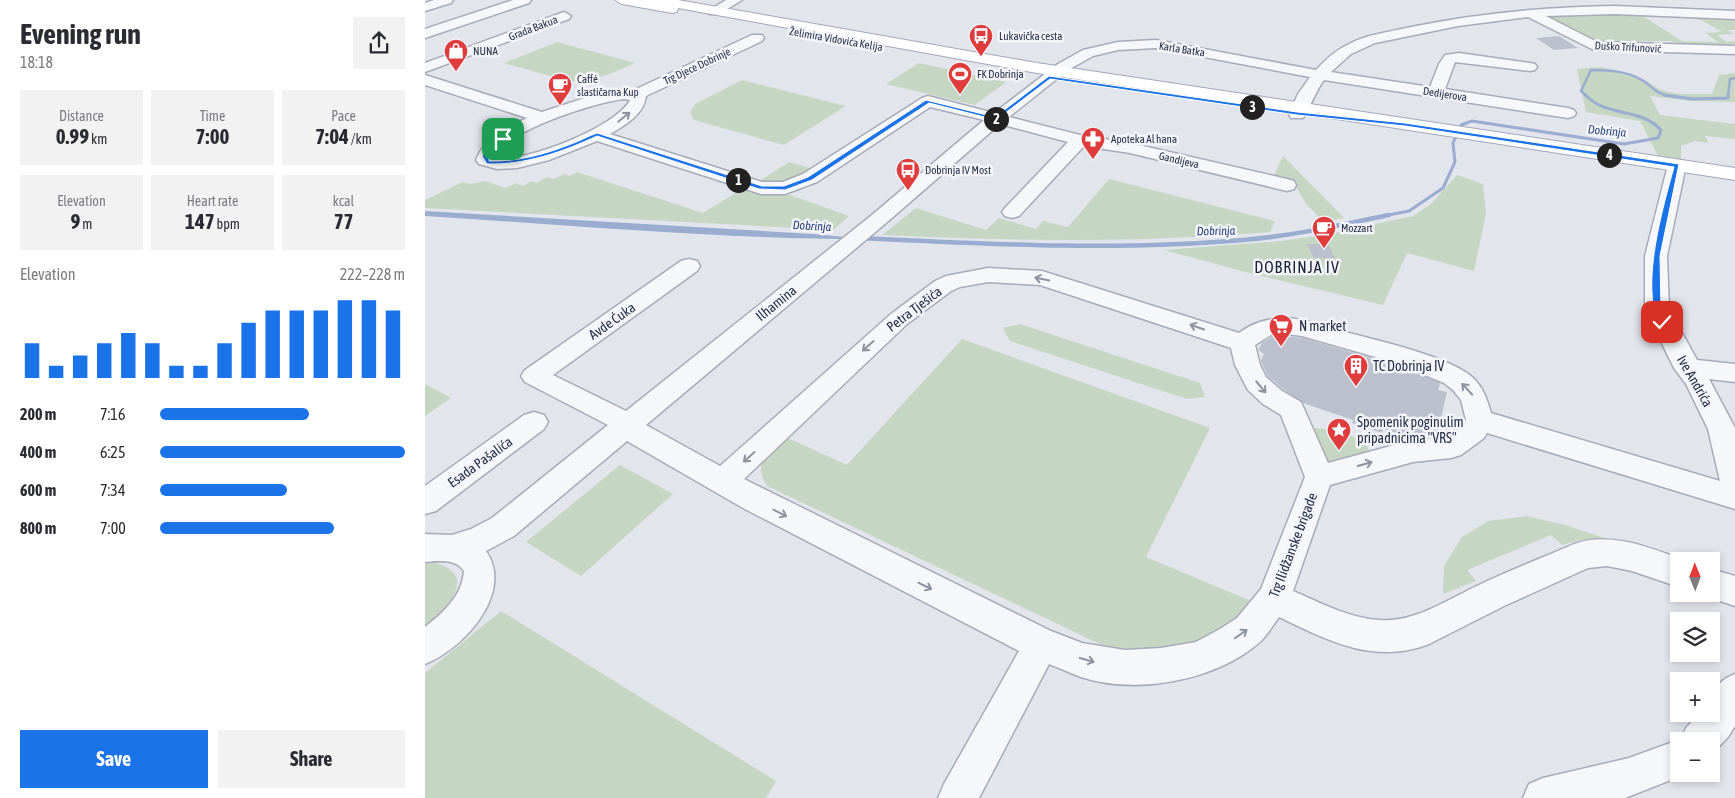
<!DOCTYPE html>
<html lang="en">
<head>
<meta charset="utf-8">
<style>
  :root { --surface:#fff; --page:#f2f2f3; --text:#2b2b33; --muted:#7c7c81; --accent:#1a73e8 }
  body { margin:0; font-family:"Asap Condensed",sans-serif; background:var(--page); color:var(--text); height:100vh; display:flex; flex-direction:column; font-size:19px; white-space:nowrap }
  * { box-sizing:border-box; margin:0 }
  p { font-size:16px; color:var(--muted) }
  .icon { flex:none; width:28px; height:28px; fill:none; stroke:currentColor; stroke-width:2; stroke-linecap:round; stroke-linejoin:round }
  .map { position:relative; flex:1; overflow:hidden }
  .drawer { display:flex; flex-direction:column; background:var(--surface); width:425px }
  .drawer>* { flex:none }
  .needle { width:32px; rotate:359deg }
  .fabs { position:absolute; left:1245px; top:552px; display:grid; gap:10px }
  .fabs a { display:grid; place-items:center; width:50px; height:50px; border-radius:0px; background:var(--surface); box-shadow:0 2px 8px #0003; font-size:25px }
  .pin { position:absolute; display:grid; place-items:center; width:42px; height:42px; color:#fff; margin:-21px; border-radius:10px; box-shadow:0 2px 8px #0006 }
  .km { position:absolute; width:25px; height:25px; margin:-12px; border-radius:50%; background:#222; color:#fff; font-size:14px; line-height:25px; text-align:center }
  .round { display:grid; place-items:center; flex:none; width:52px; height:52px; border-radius:0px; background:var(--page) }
  .summary { display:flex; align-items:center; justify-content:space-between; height:85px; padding:0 20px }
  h1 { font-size:28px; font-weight:700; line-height:38px }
  .metrics { display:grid; grid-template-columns:repeat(3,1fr); gap:8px; height:85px; padding:5px 20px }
  .metrics div { display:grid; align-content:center; border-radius:0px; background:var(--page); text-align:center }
  .metrics b { font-size:21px; font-weight:700 }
  .metrics small { font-size:14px; font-weight:400 }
  .metrics p { font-size:14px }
  .chart { height:140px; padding:10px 20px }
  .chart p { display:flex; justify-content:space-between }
  .chart svg { width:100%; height:90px; margin-top:5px; stroke:var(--accent); stroke-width:6 }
  .primary-button { display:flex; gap:10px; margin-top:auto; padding:10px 20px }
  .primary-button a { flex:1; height:58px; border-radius:0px; background:var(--accent); color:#fff; font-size:20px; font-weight:700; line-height:58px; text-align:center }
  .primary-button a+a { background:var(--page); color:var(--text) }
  ul { padding:0 20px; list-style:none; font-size:16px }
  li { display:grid; grid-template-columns:80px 60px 1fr; align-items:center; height:38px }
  li i { height:12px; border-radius:6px; background:var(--accent) }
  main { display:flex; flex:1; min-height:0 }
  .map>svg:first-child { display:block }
</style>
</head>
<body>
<main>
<section class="drawer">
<div class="summary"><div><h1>Evening run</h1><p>18:18</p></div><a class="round"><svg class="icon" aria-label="share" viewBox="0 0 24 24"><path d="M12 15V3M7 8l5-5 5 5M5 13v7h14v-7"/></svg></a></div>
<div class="metrics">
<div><p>Distance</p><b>0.99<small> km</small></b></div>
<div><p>Time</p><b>7:00</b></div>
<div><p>Pace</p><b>7:04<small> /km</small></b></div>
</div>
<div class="metrics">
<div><p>Elevation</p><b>9<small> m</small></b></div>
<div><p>Heart rate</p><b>147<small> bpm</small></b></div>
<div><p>kcal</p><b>77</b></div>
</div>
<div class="chart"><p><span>Elevation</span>222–228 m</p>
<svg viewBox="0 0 160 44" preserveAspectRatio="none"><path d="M5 44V27M15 44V38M25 44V33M35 44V27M45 44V22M55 44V27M65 44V38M75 44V38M85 44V27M95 44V17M105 44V11M115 44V11M125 44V11M135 44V6M145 44V6M155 44V11"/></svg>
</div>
<ul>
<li><b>200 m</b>7:16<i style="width:61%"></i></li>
<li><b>400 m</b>6:25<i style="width:100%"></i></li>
<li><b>600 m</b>7:34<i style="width:52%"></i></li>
<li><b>800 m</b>7:00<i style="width:71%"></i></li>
</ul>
<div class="primary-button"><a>Save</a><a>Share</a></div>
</section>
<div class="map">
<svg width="1310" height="798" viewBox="0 0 1310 798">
  <rect width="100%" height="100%" fill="#e3e5ed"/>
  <g fill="#c5d7c3">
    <path d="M 1210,11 L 1257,41 L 1293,42 L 1281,33 L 1297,32 L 1278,21 L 1259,15 L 1310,18 L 1310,30 L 1302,30 L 1309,34 L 1292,35 L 1302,42 L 1310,41 L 1310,44 L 1252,44 L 1247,41 L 1195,41 L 1198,44 L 1175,44 L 1117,16 Z"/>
    <path d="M 132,42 L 210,63 C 188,73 168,82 143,81 L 79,63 Z"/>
    <path d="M 494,63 L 581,82 L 550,105 L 461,84 Z"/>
    <path d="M 1177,67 L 1198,72 L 1222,81 L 1236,90 L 1254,94 L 1287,94 L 1294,75 L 1310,73 L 1310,102 L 1265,101 L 1225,96 L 1235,115 L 1310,124 L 1310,139 L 1280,136 L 1284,143 L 1270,141 L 1256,146 L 1256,160 L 1234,158 L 1215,121 L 1161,112 L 1152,69 Z"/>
    <path d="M 317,80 L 421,106 L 359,145 L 269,120 L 265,113 L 270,104 Z"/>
    <path d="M 858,156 L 919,218 L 899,222 L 882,205 L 871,187 L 867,184 L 847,180 Z"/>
    <path d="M 364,162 L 392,170 L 360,185 L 336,184 L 336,180 Z"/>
    <path d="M 152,172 L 278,213 L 317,189 L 336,195 L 365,195 L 424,216 L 408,230 L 0,208 L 0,200 L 38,182 L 46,184 L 60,181 L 81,188 L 91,183 L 98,186 L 106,181 L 112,183 L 122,177 L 129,179 L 139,174 L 145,176 Z"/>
    <path d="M 1032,175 L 1058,184 L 1061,214 L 1049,271 L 982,253 L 958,305 L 828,274 L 739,250 L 856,241 L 899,235 L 988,216 L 1006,204 Z"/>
    <path d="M 684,179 L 850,221 L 845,232 C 715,243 587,241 457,235 L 491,208 L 561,230 L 574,218 L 611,229 L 618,221 L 643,227 Z"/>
    <path d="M 595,324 L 775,383 L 780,397 L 762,399 L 585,341 L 578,328 Z"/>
    <path d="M 537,339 L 785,428 L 721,557 L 826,601 L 819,620 L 778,640 L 723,651 L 677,645 L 342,486 C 327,461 343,454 361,437 L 422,465 Z"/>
    <path d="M 0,384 L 26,398 L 0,416 Z"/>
    <path d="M 888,428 C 902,428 943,436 945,453 L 901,467 Z"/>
    <path d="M 195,465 L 248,494 L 156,576 L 101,542 Z"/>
    <path d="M 1102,516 L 1140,525 L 1179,538 L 1155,540 L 1137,545 L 1126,535 L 1042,570 L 1051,581 L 1018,594 L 1019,566 L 1037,537 L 1063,521 Z"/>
    <path d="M 10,563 C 56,575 19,612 0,629 L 0,564 Z"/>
    <path d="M 76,611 L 351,781 L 341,798 L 0,798 L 0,673 Z"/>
  </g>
  <path fill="#9aadd0" d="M 0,211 L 388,234 L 441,239 C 294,239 147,225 0,216 Z"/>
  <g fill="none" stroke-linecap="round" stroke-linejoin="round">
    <g stroke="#9aadd0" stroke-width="2.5">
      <path d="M 1162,96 L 1156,91 L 1166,70 C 1183,70 1202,71 1217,80 C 1228,87 1230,93 1244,96"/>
      <path d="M 1303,96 L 1305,79 L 1310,78"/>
    </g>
    <g stroke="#9aadd0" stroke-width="3">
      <path d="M 1239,95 L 1268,99 L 1303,98 L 1303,95"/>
      <path d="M 958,216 L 984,211 L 1018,188 L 1030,162 L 1028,143 L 1036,125 L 1047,121 L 1199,144 L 1233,138 L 1236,130 C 1213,106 1185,119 1160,95"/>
    </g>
    <path stroke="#9aadd0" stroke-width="4.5" d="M 436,238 C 563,244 691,251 818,240 C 867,236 916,225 964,215"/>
  </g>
  <g fill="#bcc0cd">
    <path d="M 1134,36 L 1153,48 L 1129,50 L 1111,38 Z"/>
    <path d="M 882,244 L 903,244 L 910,258 L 889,258 Z"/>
    <path d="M 858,336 L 877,338 L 967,364 L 1015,383 L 1013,390 L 1022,392 L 1012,436 L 987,438 L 958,429 L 957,433 L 927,423 L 928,420 L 878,403 L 858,389 L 843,376 L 837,364 L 836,360 L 839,354 L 833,350 L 837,343 L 847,337 L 857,339 Z"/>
  </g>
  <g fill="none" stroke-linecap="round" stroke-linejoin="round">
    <defs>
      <g id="minor">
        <path d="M 9,0 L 28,0 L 26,3 L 0,11 L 0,3 Z"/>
        <path d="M 88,0 L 106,0 L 104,3 L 0,38 L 0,29 Z"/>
        <path d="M 301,0 L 317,0 L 294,14 L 284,14 L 283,11 Z"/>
        <path d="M 1190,6 L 1310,11 L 1310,19 L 1190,14 L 1121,16 L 1172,42 L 1310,46 L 1310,54 L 1169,50 L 1103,17 L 1033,26 L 950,43 L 926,54 L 906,72 L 1005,87 L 1014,64 L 1020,55 L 1034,53 L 1105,63 L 1110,64 L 1112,67 L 1110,70 L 1105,71 L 1030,62 L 1020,89 L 1143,108 L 1149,110 L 1151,113 L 1149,116 L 1143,118 L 899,80 C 890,92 886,106 878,118 L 866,118 L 864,114 L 873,94 L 885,77 L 731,48 L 693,50 L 668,56 L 643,70 L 584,117 L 655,135 L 705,143 L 862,179 L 869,181 L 871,185 L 869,189 L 862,191 L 705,153 L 659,146 L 594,216 L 587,218 L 580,216 L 577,212 L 580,208 L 643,142 L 575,124 L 461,223 L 221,425 L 295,466 L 466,314 L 510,281 L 521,276 L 563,268 L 617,271 L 814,333 C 827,323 844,318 861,318 C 883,319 906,328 928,334 C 958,342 1024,357 1047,377 C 1058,387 1062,399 1066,413 L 1295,481 L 1283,429 L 1261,384 L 1249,368 L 1220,309 L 1220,256 L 1243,165 L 1246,161 L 1252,160 L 1258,161 L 1261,165 L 1242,256 L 1244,309 L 1272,360 L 1310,364 L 1310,382 L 1284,379 L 1310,428 L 1310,509 L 1062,433 L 1059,438 L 1036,455 L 1026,458 L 988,462 L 905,485 L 868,591 C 896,603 924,618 954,620 C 990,623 1023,599 1054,585 C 1085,570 1117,558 1149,544 C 1186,531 1226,548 1261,561 L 1254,561 L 1254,587 L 1207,571 L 1182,566 L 1163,568 L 1079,606 L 1004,644 C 949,665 904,641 854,617 C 848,625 843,634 836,641 C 792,681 711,695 656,677 C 645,673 635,668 624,664 L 554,798 L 513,798 L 519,784 L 594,651 L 318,508 L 202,441 L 89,536 L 61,551 C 90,593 38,649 0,664 L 0,627 C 19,612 37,596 39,571 C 30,558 14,561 0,562 L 0,534 L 27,535 L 46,529 L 67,518 L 183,425 L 100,382 L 96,376 L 100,370 L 256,261 L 264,259 L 272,261 L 275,266 L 272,271 L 128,375 L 201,411 L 447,215 L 559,120 L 505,107 L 392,182 L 360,194 L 336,194 L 172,141 L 124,160 L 92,168 L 72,169 L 54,164 L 51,160 C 59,138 82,127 102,118 L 0,85 L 0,75 L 117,112 L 181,91 L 199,89 L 207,91 L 327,35 L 337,35 L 339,38 L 337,41 L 221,96 C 219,114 201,125 185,134 L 337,182 L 358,182 L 378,174 L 497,98 L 503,96 L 569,113 L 633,64 L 658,50 L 693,42 L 731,40 L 891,70 C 901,59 911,50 924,44 C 943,34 965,32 986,27 C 1054,13 1121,7 1190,6 ZM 199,99 L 205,100 C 193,126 97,165 70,157 C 81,130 171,102 199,99 ZM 563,282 L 615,285 L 806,348 L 810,365 L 823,390 L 838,404 L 856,415 L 880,477 L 836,589 L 812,618 L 795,629 L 771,642 L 736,648 L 700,650 L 657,643 L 626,631 L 319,479 L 482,324 L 526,291 L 535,287 ZM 861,334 L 877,336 L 968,362 L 1019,383 L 1028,390 L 1036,400 L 1041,420 L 1039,424 L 1020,437 L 988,440 L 903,463 L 876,402 L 857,391 L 841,377 L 835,365 L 830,345 L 846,335 Z"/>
        <path d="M 139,12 L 146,16 L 144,19 L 0,72 L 0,63 Z"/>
        <path d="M 109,412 L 119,415 L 123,422 L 119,429 L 11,511 L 0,514 L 0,486 L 99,415 Z"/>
        <path d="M 1286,569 L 1310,576 L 1310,606 L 1274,594 L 1286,594 Z"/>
        <path d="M 1310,674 L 1310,726 L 1303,737 L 1286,755 L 1286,741 L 1254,741 L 1254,774 L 1261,774 L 1200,798 L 1098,798 L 1104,784 L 1118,778 L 1204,758 L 1256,739 L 1261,728 L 1274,714 L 1286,714 C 1286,693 1290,682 1310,674 Z"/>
      </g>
      <path id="major" d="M 190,0 L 253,0 L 612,63 L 1310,168 L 1310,180 L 612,73 L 253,8 L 252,12 L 247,13 L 197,4 Z"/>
    </defs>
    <use href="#minor" stroke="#a7abb8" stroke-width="3"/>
    <use href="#major" stroke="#a1a7ba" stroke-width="2"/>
    <use href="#minor" fill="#f6f7fa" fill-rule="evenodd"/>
    <use href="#major" fill="#fff" fill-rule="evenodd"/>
  </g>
  <defs><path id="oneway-shaft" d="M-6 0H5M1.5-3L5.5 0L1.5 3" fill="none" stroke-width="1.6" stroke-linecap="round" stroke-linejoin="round" transform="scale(1.25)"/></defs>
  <g stroke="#8f93a0">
    <use href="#oneway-shaft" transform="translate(199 117) rotate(-39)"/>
    <use href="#oneway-shaft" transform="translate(617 279) rotate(-168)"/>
    <use href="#oneway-shaft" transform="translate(772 327) rotate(-161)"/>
    <use href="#oneway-shaft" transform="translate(443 346) rotate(138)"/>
    <use href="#oneway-shaft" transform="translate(836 387) rotate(50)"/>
    <use href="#oneway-shaft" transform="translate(1042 389) rotate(-133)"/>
    <use href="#oneway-shaft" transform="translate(324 457) rotate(138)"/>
    <use href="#oneway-shaft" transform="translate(940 464) rotate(-16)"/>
    <use href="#oneway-shaft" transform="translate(355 513) rotate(27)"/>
    <use href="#oneway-shaft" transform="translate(500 586) rotate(26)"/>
    <use href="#oneway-shaft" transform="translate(816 634) rotate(-35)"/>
    <use href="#oneway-shaft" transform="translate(662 660) rotate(16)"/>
  </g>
  <path fill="#1a73e8" stroke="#fff" d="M 624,76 L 872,112 L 980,123 L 1254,164 L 1235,256 L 1236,309 L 1241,322 L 1234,324 C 1215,285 1238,207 1249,167 L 980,126 L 872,115 L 625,79 L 571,120 L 504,103 L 387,180 L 360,190 L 334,189 L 172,136 C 138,152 100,165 62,164 L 57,156 L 61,151 L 78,138 L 80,140 L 63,156 L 64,161 C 92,162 121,154 146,144 C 155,141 163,136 172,133 L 337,186 L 359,186 L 383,177 L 501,100 L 570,117 Z"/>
  <defs>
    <symbol id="bus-pin" viewBox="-11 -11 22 30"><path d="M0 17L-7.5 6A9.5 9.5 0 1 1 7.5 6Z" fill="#de3c3d" stroke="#f3f5f9"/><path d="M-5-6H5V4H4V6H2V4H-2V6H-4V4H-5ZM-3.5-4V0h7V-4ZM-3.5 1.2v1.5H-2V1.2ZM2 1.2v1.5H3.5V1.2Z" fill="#fff"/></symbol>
    <symbol id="shop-pin" viewBox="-11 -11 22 30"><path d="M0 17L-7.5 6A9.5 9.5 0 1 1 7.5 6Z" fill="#de3c3d" stroke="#f3f5f9"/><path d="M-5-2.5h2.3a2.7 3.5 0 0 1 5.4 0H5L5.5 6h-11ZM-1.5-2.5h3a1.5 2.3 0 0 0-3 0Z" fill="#fff"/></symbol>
    <symbol id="stadium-pin" viewBox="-11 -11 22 30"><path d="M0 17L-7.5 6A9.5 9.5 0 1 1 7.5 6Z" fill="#de3c3d" stroke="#f3f5f9"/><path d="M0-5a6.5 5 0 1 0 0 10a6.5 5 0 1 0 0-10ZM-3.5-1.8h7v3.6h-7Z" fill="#fff"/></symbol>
    <symbol id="cafe-pin" viewBox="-11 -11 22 30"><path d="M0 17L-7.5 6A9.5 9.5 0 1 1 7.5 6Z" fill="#de3c3d" stroke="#f3f5f9"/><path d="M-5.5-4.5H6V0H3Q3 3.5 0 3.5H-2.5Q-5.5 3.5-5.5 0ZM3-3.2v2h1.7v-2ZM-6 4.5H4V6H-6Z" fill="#fff"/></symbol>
    <symbol id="pharmacy-pin" viewBox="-11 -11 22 30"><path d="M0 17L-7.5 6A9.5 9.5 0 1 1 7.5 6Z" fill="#de3c3d" stroke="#f3f5f9"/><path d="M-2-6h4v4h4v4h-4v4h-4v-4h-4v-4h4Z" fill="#fff"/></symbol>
    <symbol id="supermarket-pin" viewBox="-11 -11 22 30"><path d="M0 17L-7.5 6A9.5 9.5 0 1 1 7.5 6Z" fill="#de3c3d" stroke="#f3f5f9"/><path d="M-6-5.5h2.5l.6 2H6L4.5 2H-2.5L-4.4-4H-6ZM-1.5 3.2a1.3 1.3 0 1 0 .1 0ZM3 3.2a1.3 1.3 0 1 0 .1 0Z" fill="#fff"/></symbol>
    <symbol id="building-pin" viewBox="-11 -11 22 30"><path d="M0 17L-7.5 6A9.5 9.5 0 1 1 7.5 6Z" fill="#de3c3d" stroke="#f3f5f9"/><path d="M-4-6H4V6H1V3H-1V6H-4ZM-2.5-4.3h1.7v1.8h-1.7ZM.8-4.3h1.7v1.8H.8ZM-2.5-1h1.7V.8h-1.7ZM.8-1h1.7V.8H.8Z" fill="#fff"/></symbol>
    <symbol id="sight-pin" viewBox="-11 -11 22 30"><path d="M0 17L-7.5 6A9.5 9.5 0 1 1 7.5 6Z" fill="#de3c3d" stroke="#f3f5f9"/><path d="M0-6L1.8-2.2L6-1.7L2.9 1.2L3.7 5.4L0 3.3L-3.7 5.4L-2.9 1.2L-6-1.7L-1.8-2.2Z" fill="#fff"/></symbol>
  </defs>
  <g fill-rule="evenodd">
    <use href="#bus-pin" x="542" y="22" width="28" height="38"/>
    <use href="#shop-pin" x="17" y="37" width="28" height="38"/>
    <use href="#stadium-pin" x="521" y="60" width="28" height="38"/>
    <use href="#cafe-pin" x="121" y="71" width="28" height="38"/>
    <use href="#pharmacy-pin" x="654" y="125" width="28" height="38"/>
    <use href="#bus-pin" x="469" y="156" width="28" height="38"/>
    <use href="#cafe-pin" x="885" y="214" width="28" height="38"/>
    <use href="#supermarket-pin" x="842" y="312" width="28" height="38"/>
    <use href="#building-pin" x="917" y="352" width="28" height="38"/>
    <use href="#sight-pin" x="900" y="416" width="28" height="38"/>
  </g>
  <g text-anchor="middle" stroke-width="5" stroke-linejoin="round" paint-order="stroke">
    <g font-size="11" fill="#282f47" stroke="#f3f5f9">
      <text transform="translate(108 28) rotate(-21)" y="4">Grada Bakua</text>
      <text transform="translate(411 39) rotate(10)" y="4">Želimira Vidovića Kelija</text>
      <text transform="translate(1203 47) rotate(3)" y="4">Duško Trifunović</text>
      <text transform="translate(757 49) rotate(9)" y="4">Karla Batka</text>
      <text transform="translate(272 66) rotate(-25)" y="4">Trg Djece Dobrinje</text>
      <text transform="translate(1020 94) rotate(9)" y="4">Dedijerova</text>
      <text transform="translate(754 160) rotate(13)" y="4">Gandijeva</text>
    </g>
    <g font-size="11" fill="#282f47" stroke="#f3f5f9" text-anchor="start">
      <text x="574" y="40">Lukavička cesta</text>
      <text x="48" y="55">NUNA</text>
      <text x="552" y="78">FK Dobrinja</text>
      <text x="152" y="83">Caffé<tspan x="152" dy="13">slastičarna Kup</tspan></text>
      <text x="686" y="143">Apoteka Al hana</text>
      <text x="500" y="174">Dobrinja IV Most</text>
      <text x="916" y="232">Mozzart</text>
    </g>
    <g font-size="12" font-style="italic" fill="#2d4680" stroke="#f3f5f9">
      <text transform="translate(1182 131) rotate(5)" y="4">Dobrinja</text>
      <text transform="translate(387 226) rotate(3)" y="4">Dobrinja</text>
      <text transform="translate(791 231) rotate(-1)" y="4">Dobrinja</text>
    </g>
    <g font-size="14" fill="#282f47" stroke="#f3f5f9">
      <text transform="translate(351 303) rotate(-39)" y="5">Ilhamina</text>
      <text transform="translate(489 309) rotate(-37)" y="5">Petra Tješića</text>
      <text transform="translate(187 321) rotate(-35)" y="5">Avde Ćuka</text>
      <text transform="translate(1270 381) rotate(60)" y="5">Ive Andrića</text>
      <text transform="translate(55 462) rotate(-36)" y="5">Esada Pašalića</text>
      <text transform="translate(868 545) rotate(-69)" y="5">Trg Ilidžanske brigade</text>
    </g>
    <g font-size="14" fill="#282f47" stroke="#f3f5f9" text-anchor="start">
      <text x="874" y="331">N market</text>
      <text x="948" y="371">TC Dobrinja IV</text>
      <text x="932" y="427">Spomenik poginulim<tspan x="932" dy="16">pripadnicima "VRS"</tspan></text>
    </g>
    <g font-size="16" letter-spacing="1" fill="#1b2038" stroke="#f3f5f9">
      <text x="872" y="273">DOBRINJA IV</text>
    </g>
  </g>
</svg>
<div class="fabs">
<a><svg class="needle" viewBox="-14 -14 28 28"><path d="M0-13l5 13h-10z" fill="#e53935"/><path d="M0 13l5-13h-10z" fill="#7c7c81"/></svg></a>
<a><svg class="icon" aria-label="layers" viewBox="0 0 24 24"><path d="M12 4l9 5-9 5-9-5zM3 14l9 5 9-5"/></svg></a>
<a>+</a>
<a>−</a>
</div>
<div class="pin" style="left:78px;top:139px;background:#1e9e55"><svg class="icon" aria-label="arrive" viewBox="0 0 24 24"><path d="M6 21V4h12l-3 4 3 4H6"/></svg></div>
<div class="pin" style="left:1237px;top:322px;background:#d93025"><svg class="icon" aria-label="check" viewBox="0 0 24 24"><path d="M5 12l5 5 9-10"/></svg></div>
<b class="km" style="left:313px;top:180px">1</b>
<b class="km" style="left:571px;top:119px">2</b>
<b class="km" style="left:827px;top:107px">3</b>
<b class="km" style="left:1184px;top:155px">4</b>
</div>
</main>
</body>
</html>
